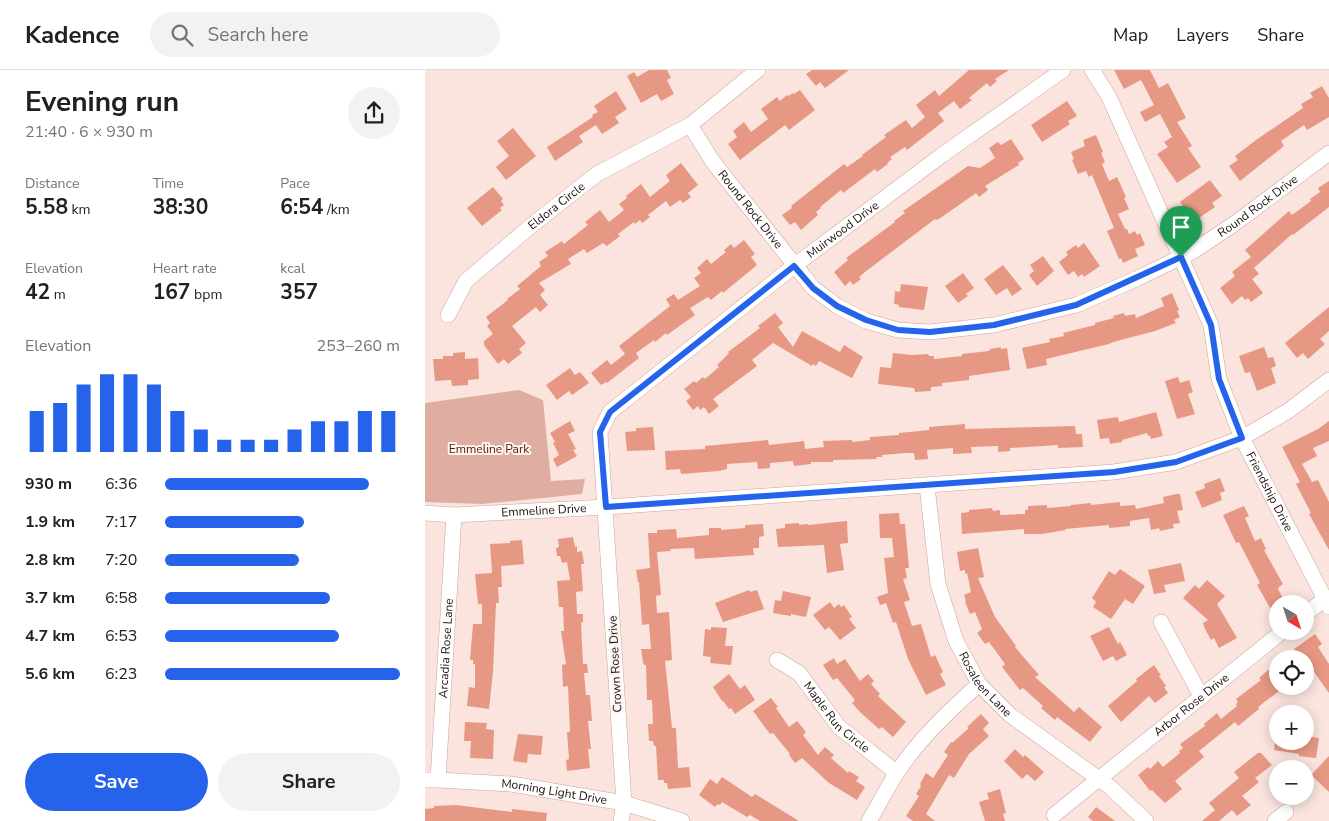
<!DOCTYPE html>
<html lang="en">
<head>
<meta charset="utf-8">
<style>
  :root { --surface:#fff; --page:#f2f2f2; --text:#202124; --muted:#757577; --line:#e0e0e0; --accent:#2563eb }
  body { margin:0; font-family:"Nunito Sans",sans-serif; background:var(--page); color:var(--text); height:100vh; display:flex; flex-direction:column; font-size:19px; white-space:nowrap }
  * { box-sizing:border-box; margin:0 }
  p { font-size:16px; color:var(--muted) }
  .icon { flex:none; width:28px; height:28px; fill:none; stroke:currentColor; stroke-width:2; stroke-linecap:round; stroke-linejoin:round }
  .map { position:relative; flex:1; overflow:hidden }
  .sheet { display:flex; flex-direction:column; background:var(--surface); width:425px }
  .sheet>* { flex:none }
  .needle { width:32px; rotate:141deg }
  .buttons { position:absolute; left:844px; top:525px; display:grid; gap:10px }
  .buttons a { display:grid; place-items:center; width:45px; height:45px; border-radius:50%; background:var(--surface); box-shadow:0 2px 12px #0003; font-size:25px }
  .pin { position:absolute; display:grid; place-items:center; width:42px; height:42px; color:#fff; margin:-51px -21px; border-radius:50% 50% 50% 0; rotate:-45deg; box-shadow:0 0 5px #0007 }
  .pin .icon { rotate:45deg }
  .round { display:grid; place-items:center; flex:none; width:52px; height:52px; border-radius:26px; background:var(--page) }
  .summary { display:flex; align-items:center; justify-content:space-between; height:85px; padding:0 25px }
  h1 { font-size:28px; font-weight:700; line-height:38px }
  .metrics { display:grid; grid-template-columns:repeat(3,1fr); gap:8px; height:85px; padding:5px 25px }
  .metrics div { display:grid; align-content:center }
  .metrics b { font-size:21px; font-weight:700 }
  .metrics small { font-size:14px; font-weight:400 }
  .metrics p { font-size:14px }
  .chart { height:140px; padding:10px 25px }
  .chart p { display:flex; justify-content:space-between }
  .chart svg { width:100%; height:90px; margin-top:5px; stroke:var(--accent); stroke-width:6 }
  .cta { display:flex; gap:10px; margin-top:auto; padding:10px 25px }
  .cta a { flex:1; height:58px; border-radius:30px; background:var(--accent); color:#fff; font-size:20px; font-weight:700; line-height:58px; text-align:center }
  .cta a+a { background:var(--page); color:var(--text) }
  ul { padding:0 25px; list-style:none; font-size:16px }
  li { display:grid; grid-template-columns:80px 60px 1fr; align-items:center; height:38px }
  li i { height:12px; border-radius:6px; background:var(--accent) }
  header { display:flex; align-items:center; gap:30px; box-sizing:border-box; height:70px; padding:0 25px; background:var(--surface); border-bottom:1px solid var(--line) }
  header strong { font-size:24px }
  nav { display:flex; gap:28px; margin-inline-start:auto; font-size:18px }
  .search { width:350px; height:45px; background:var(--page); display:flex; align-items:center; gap:12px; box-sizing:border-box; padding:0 18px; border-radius:28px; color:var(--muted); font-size:19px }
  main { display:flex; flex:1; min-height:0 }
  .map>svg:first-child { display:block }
</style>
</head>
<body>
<header>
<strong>Kadence</strong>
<div class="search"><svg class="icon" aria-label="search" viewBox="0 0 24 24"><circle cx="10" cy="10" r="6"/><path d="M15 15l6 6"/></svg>Search here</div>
<nav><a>Map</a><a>Layers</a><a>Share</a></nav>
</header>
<main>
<section class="sheet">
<div class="summary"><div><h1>Evening run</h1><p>21:40 · 6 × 930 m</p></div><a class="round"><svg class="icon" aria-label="share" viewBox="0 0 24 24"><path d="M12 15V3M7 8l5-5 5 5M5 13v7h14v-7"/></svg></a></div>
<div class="metrics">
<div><p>Distance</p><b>5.58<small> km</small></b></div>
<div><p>Time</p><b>38:30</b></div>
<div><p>Pace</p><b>6:54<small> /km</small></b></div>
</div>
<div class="metrics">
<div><p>Elevation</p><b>42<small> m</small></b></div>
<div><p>Heart rate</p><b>167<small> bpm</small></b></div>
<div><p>kcal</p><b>357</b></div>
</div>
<div class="chart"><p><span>Elevation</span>253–260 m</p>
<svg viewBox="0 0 160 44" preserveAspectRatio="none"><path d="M5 44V24M15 44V20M25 44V11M35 44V6M45 44V6M55 44V11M65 44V24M75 44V33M85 44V38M95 44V38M105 44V38M115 44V33M125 44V29M135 44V29M145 44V24M155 44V24"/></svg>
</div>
<ul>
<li><b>930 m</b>6:36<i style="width:87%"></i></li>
<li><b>1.9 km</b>7:17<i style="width:59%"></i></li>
<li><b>2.8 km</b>7:20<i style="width:57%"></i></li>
<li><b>3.7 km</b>6:58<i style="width:70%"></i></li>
<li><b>4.7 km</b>6:53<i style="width:74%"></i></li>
<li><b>5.6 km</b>6:23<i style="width:100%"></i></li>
</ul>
<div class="cta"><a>Save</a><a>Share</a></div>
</section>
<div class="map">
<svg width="904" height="751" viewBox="0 0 904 751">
  <rect width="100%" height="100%" fill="#fae4dd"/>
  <path fill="#e0aea1" d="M 94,320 L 118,330 L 126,411 L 160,409 L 157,424 L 57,434 L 0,432 L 0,333 Z"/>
  <g fill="#e79884">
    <path d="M 224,0 L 242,0 L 246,8 L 242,10 L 249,24 L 236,31 L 232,24 L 216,33 L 202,6 L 209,2 L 212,7 Z"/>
    <path d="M 387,0 L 424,0 L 400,18 L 395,12 L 391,16 L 381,4 Z"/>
    <path d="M 544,0 L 584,0 L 570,9 L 572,11 L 565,17 L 562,13 L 544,28 L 547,30 L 535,39 L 529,31 L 513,43 L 519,51 L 482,80 L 480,77 L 465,87 L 467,89 L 462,93 L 463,94 L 452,102 L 450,99 L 418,123 L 416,120 L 395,137 L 396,138 L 391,142 L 393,145 L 376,160 L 370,152 L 365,155 L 357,145 L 367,138 L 366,136 L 419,94 L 422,97 L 438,86 L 437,85 L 461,67 L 459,65 L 481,50 L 487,58 L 500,47 L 491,35 L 510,20 L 514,26 Z"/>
    <path d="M 689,0 L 725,0 L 734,18 L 743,13 L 761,48 L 752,52 L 767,76 L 763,78 L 776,97 L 752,113 L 732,84 L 743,77 L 739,72 L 747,67 L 735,44 L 720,52 L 715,42 L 729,35 L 716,10 L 699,19 Z"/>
    <path d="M 897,16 L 904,28 L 904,47 L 882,60 L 879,55 L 856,71 L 859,76 L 815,111 L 804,96 L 813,90 L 810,86 L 831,70 L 878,38 L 876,34 L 888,27 L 885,23 Z"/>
    <path d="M 375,20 L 390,40 L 364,60 L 360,55 L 315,90 L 303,74 L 312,67 L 308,61 L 319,52 L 326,62 L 343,49 L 336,39 L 352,27 L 355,31 L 362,25 L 363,26 L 368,23 L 369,24 Z"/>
    <path d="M 191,21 L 202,39 L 190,47 L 194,53 L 177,64 L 171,55 L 154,66 L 158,72 L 130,91 L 122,77 L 168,47 L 167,45 L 173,42 L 169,36 Z"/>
    <path d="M 642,31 L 652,46 L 643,51 L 645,54 L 617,72 L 606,55 Z"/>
    <path d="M 88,58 L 111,86 L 81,110 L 71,97 L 84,86 L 72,71 Z"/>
    <path d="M 671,65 L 678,82 L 676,83 L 680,92 L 677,94 L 684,111 L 692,107 L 701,127 L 699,128 L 704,139 L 693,144 L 700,159 L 702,159 L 704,164 L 710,161 L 712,165 L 715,163 L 720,175 L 710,179 L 713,186 L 698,193 L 696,188 L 694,189 L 682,161 L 689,158 L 667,105 L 664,107 L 661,101 L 653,104 L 647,90 L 649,89 L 646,82 L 660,76 L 658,70 Z"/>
    <path d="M 586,69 L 599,89 L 593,93 L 594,95 L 560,116 L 563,120 L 554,127 L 551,123 L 514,149 L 511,150 L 510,149 L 440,202 L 434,207 L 436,209 L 428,215 L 425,211 L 420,216 L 409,202 L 423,190 L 421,188 L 470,152 L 469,151 L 480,143 L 478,141 L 543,96 L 555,98 L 570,88 L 564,78 L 573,72 L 576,75 Z"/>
    <path d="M 256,93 L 273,115 L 263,123 L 266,127 L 258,133 L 255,130 L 245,137 L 241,131 L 223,145 L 225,147 L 217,153 L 215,150 L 210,154 L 209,152 L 193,164 L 195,166 L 182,176 L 178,173 L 162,183 L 159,179 L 143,189 L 146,194 L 114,213 L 120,220 L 115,225 L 123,235 L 115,242 L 111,237 L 87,256 L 101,273 L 94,279 L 97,283 L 83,294 L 79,289 L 73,294 L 59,275 L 59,271 L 68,264 L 62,256 L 65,253 L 61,247 L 83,230 L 82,229 L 95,219 L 92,216 L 116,196 L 114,192 L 123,186 L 120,182 L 137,171 L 139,174 L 163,155 L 160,152 L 175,140 L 184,152 L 199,140 L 194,134 L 202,128 L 201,126 L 216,114 L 225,127 L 245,111 L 241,105 Z"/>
    <path d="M 785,110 L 797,126 L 787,133 L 790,137 L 774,148 L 769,141 L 764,145 L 755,132 Z"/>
    <path d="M 904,111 L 904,137 L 868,165 L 867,164 L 829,198 L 834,204 L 827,209 L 838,223 L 826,232 L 823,228 L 820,230 L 817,226 L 807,234 L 795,218 L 810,206 L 807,202 L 826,187 L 820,180 L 864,141 L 867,145 L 886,131 L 885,129 L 895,122 L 893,118 Z"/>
    <path d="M 68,117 L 78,129 L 76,131 L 79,135 L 75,138 L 77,140 L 57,156 L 42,138 Z"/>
    <path d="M 319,170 L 330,184 L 326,187 L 332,195 L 298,223 L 297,221 L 286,230 L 283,227 L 265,238 L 270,245 L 242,265 L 241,263 L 230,272 L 229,270 L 211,283 L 214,288 L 182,313 L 181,312 L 176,315 L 166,303 L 182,290 L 186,295 L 200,284 L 194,276 L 245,236 L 241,229 L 249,224 L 253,230 L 275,216 L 269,208 L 276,203 L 272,198 L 282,189 L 286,194 L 301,182 L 299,180 L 306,174 L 309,178 Z"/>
    <path d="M 659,173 L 675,196 L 659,207 L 657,204 L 653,207 L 649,201 L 643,205 L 634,192 L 643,185 L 641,182 L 651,175 L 653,178 Z"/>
    <path d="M 618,186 L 629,201 L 612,216 L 604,205 L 609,201 L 605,195 Z"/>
    <path d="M 578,195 L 597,219 L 587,226 L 582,218 L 571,225 L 559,209 Z"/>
    <path d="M 538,203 L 549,218 L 541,224 L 543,226 L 533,233 L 520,216 Z"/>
    <path d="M 476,214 L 503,217 L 499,240 L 474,237 L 474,235 L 469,234 L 470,221 L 475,222 Z"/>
    <path d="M 747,223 L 754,240 L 752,241 L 755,247 L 749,250 L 751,253 L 730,261 L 688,272 L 684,274 L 621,289 L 622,295 L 602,299 L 597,278 L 625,272 L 624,269 L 639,266 L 638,263 L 670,255 L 670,253 L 689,248 L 688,246 L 699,243 L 700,246 L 710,244 L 711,248 L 739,236 L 736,228 Z"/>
    <path d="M 904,237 L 904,261 L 895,269 L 900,274 L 883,289 L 878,283 L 872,288 L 860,273 Z"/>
    <path d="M 350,243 L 358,253 L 353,257 L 368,277 L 377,261 L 415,282 L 419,275 L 438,287 L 427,308 L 394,291 L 391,296 L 388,294 L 387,296 L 348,273 L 328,289 L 327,290 L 332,296 L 288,329 L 294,336 L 284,344 L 279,337 L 275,340 L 273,336 L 268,340 L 261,331 L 266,327 L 259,319 L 269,311 L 271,313 L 278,307 L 280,309 L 294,297 L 292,295 L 304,283 L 303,282 L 335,258 L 333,256 Z"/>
    <path d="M 576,277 L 576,279 L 582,278 L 585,300 L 544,306 L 544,310 L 517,313 L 517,316 L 506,317 L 506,321 L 490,322 L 489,318 L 453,314 L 455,297 L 466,298 L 468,283 L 487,285 L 503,284 L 504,286 L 509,286 L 509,289 L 537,286 L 537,284 L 564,281 L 565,279 Z"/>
    <path d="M 839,277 L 843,288 L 848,287 L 851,296 L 846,298 L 851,313 L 832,321 L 825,302 L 820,303 L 814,286 Z"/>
    <path d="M 40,282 L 40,289 L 53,288 L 54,309 L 43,310 L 43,315 L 27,316 L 26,310 L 10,311 L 8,289 L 18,289 L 18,286 L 28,286 L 28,283 Z"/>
    <path d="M 145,298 L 150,305 L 155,302 L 164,313 L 147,325 L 144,321 L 132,330 L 121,315 Z"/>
    <path d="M 753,307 L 755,313 L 764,310 L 768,322 L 763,324 L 770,344 L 752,349 L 740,311 Z"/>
    <path d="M 731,342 L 738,366 L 726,369 L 725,365 L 723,366 L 722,363 L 697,370 L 697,372 L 685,374 L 684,368 L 675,369 L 672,350 L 693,347 L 694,352 Z"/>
    <path d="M 145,351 L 150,361 L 143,364 L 151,379 L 148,380 L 152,386 L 132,397 L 128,389 L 134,385 L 128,373 L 130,372 L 125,363 Z"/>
    <path d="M 904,351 L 904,371 L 888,378 L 892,386 L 877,394 L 887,412 L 893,410 L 904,432 L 904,480 L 884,444 L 886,443 L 871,414 L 875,412 L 857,377 L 893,359 Z"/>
    <path d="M 540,354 L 540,359 L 650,356 L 651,364 L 657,364 L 658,377 L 633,378 L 633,375 L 585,378 L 585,381 L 573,382 L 573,376 L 546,377 L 547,383 L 528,384 L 528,378 L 502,380 L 503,389 L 490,390 L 489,383 L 481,383 L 457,385 L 457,387 L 451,387 L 452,389 L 408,390 L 408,392 L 386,392 L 386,394 L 369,396 L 368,391 L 345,393 L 345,398 L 333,399 L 332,392 L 302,394 L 302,399 L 294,401 L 256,404 L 255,399 L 241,400 L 240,381 L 280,379 L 280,376 L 343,370 L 344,375 L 379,371 L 380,379 L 399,377 L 398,371 L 427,370 L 427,372 L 445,370 L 445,367 L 474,365 L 474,363 L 504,360 L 504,357 Z"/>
    <path d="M 228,357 L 230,380 L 202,381 L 200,362 L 211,361 L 211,358 Z"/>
    <path d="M 795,408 L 800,421 L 795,423 L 797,430 L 777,438 L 770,422 L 780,418 L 779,414 Z"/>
    <path d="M 751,424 L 755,424 L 758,440 L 752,441 L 755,453 L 748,454 L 749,458 L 735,461 L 734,458 L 726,460 L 724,448 L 705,451 L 705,456 L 684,458 L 684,455 L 640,459 L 641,460 L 617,464 L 599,464 L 599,459 L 537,464 L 536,443 L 544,442 L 544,440 L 567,438 L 568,441 L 575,440 L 575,445 L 600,444 L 600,440 L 603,440 L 603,436 L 622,435 L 622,438 L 646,436 L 646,435 L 666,433 L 666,435 L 695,432 L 695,436 L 710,435 L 711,439 L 739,433 L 738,427 Z"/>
    <path d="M 819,436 L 824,446 L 820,448 L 830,471 L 836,468 L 841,479 L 839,480 L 858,514 L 854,517 L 853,519 L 859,530 L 845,538 L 832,515 L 835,513 L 814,472 L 811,473 L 798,445 Z"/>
    <path d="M 474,443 L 475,454 L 480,454 L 484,498 L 480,498 L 482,508 L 478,509 L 485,530 L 479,532 L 487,556 L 496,554 L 506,587 L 510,585 L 518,602 L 515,604 L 521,615 L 501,625 L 483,589 L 471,552 L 468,553 L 461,533 L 455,535 L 452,527 L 463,523 L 459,488 L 469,487 L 467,468 L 455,468 L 454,444 Z"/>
    <path d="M 422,451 L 423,473 L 415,474 L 419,500 L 402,503 L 399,475 L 353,477 L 351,459 L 360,458 L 360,454 L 374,453 L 374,455 L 383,454 L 383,455 Z"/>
    <path d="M 338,454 L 339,466 L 334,467 L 334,478 L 328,478 L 329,485 L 270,489 L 269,478 L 245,479 L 246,481 L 232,482 L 236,525 L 231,526 L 232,543 L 244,542 L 247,590 L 240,591 L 247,658 L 251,658 L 253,698 L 264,697 L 266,717 L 243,719 L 242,713 L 239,713 L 239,710 L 233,710 L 231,676 L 229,676 L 228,671 L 224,671 L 223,654 L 228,654 L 227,630 L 222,630 L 221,595 L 219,595 L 218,592 L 216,579 L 226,579 L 224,554 L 217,555 L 214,512 L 213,512 L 211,500 L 225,498 L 223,463 L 232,463 L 232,460 L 251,459 L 252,468 L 284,465 L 284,458 L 296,458 L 296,460 L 320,458 L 320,455 Z"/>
    <path d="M 148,467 L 150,477 L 152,476 L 152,482 L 157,481 L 159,494 L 156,494 L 158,521 L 151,522 L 152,544 L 158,544 L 158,552 L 156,553 L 158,594 L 162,594 L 163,603 L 159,603 L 161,625 L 165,625 L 167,651 L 163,651 L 166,679 L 163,679 L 165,698 L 142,701 L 141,690 L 144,689 L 142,662 L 145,662 L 143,616 L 138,617 L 137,595 L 141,594 L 136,561 L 139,561 L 138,537 L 134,537 L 132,511 L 145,510 L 142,492 L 137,493 L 135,486 L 132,486 L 131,478 L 134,477 L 133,469 Z"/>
    <path d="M 97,470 L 99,494 L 76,496 L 77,517 L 73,517 L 74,533 L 71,533 L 68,602 L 64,639 L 42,636 L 44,617 L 50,618 L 50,594 L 48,594 L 48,590 L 45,590 L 48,554 L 57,554 L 57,534 L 53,534 L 50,504 L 67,503 L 65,474 L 85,473 L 85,471 Z"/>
    <path d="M 553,478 L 559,507 L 553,508 L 570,547 L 591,576 L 590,577 L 614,605 L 610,607 L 649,642 L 654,637 L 677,657 L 665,672 L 632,647 L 630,650 L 616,638 L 618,636 L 598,618 L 595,620 L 577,597 L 580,594 L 564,572 L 560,574 L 552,563 L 557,559 L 550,542 L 545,544 L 540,532 L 541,531 L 539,525 L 546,522 L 542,503 L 540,504 L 540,500 L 535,501 L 532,482 Z"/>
    <path d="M 756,493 L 760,511 L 739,515 L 741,522 L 729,524 L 723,500 Z"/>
    <path d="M 695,499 L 720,516 L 708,534 L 700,529 L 686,549 L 668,537 L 671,532 L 667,528 L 684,501 L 690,505 Z"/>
    <path d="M 782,510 L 800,526 L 792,534 L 812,568 L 794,578 L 789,568 L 786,570 L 780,559 L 778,553 L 783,550 L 758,528 L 770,515 L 774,519 Z"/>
    <path d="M 324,520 L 325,522 L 332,520 L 339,539 L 298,552 L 290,533 Z"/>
    <path d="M 358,521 L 386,527 L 381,547 L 366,544 L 366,546 L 348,543 L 350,530 L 356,531 Z"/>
    <path d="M 405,532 L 409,538 L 414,534 L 416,537 L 419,535 L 427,547 L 424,549 L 431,558 L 415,570 L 404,557 L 400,560 L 388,545 Z"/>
    <path d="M 286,557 L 302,558 L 300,576 L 308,576 L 306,595 L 285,593 L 286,587 L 278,586 L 280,559 L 286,560 Z"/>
    <path d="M 684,557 L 693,574 L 695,572 L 702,585 L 691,591 L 688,586 L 678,591 L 665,566 Z"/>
    <path d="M 890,564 L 897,574 L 893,577 L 904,594 L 904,623 L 887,599 L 884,601 L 880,595 L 880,589 L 875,589 L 869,579 Z"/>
    <path d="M 409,588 L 412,594 L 420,589 L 435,611 L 443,604 L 449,611 L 446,614 L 455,624 L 453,626 L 481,652 L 468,667 L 457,657 L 454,659 L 435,642 L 427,633 L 430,630 L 412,608 L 408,610 L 398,595 Z"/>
    <path d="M 729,595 L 736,605 L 734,606 L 741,616 L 739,617 L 743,623 L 730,633 L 724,626 L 696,652 L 683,636 L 712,611 L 711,609 Z"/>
    <path d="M 848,596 L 852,601 L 852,616 L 857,616 L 858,618 L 833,637 L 834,639 L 813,656 L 810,652 L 774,681 L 779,687 L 750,711 L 757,719 L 740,733 L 727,720 L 725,721 L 713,705 L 723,697 L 725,699 L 733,691 L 738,697 L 755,683 L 754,681 L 758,678 L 755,674 L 780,656 L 779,654 L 792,643 L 796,649 L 812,636 L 811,634 L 813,632 L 811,629 L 836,610 L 834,608 Z"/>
    <path d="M 304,604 L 315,619 L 320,615 L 330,630 L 310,644 L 306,638 L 304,639 L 298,631 L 297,631 L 288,617 Z"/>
    <path d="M 346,628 L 353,637 L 351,638 L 364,657 L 372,651 L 381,662 L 378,665 L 393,685 L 400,677 L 409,685 L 406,688 L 423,703 L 424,701 L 434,707 L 431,711 L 440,717 L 432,730 L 404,713 L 377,688 L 370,693 L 364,685 L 365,684 L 348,663 L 345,664 L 328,641 Z"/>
    <path d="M 556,644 L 564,653 L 558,659 L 564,666 L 544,684 L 529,708 L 524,705 L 501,744 L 510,751 L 488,751 L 481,746 L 494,726 L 491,724 L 496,716 L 495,714 L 501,703 L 508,708 L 523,685 L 519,682 L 526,672 L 527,673 L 544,658 L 542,657 Z"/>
    <path d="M 40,652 L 62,653 L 61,659 L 69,660 L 68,689 L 45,688 L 46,671 L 39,671 Z"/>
    <path d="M 93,664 L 118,666 L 116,685 L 103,684 L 102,693 L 88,691 Z"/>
    <path d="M 880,666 L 894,668 L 891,688 L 874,686 L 874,684 L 849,680 L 850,671 L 880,671 Z"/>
    <path d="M 590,679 L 598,687 L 600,685 L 619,702 L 610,711 L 602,704 L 597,709 L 579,691 Z"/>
    <path d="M 833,683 L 836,683 L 847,695 L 830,708 L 834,712 L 817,726 L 826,735 L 812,746 L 807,740 L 794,751 L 777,751 L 790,740 L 784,733 L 814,708 L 809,702 Z"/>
    <path d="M 904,686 L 904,722 L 886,705 Z"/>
    <path d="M 297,707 L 327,727 L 330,724 L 374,751 L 335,751 L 325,745 L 322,747 L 297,732 L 295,735 L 293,734 L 290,737 L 274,725 L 285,709 L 292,714 Z"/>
    <path d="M 575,719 L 581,743 L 578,744 L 580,751 L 560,751 L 554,732 L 564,729 L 562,723 Z"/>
    <path d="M 31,735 L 87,742 L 87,739 L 122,743 L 121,751 L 0,751 L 0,739 L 9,738 L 9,736 Z"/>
    <path d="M 671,737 L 690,751 L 668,751 L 663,747 Z"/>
  </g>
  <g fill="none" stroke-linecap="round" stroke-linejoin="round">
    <defs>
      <g id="minor">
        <path id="s1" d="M 667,0 L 684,27 L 786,255 L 794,309 L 817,368 L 904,537"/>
        <path id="s2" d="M 265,55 L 288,92 L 388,218 L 412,236 L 441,251 L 473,260 L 505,262 L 569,255 L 651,235 L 711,209 L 767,182 L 809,154 L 904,83"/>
        <path id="s3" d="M 23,245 L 41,211 L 107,155 L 172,104 L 265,55 L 333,0"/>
        <path id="s4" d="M 502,416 L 513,514 L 531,571 L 554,614 L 585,645 L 685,717 L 721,751"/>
        <path id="s5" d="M 0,443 L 29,445 L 181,437 L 689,402 L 751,392 L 817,368 L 863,341 L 904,310"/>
        <path d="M 880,544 L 899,530"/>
        <path d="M 736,552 L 776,626"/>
        <path id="s6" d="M 352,590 L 374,603 L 414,657 L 472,703"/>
        <path id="s7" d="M 0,710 L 13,710 L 86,714 L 199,733 L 257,751"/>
        <path id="s8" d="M 13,710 L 29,445"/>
        <path id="s9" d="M 629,745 L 858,561"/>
        <path id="s10" d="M 196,751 L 199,733 L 175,362 L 185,342 L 369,196 L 517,85 L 638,0"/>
        <path d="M 444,751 C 453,736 461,720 471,704 C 493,670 524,641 554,614"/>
        <path d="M 850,751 L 861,742"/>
      </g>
    </defs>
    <use href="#minor" stroke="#c9a69c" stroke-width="16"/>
    <use href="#minor" stroke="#fff" stroke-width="15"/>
  </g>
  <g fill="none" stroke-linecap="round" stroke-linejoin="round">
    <defs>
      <path id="route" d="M 756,187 L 786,255 L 794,309 L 817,368 L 751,392 L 689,402 L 181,437 L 175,362 L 185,342 L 369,196 L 388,218 L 412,236 L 441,250 L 473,260 L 505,262 L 569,255 L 651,235 Z"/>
    </defs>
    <use href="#route" stroke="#fff" stroke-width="10"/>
    <use href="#route" stroke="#2563eb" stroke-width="6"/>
  </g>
  <g text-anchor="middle" stroke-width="4" stroke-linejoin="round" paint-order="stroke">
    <g font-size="12" fill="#1d100d" stroke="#fcf5f2">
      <text dy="4" stroke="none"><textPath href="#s2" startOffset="689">Round Rock Drive</textPath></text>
      <text dy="4" stroke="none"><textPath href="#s3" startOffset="156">Eldora Circle</textPath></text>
      <text dy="4" stroke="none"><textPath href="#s2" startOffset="104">Round Rock Drive</textPath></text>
      <text dy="4" stroke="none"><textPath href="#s10" startOffset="708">Muirwood Drive</textPath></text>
      <text dy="4" stroke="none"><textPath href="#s1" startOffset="460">Friendship Drive</textPath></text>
      <text dy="4" stroke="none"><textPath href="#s5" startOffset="119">Emmeline Drive</textPath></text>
      <text dy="4" stroke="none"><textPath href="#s8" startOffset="132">Arcadia Rose Lane</textPath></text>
      <text transform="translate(190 594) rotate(-93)" y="4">Crown Rose Drive</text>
      <text dy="4" stroke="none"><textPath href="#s4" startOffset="211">Rosaleen Lane</textPath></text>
      <text dy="4" stroke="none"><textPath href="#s9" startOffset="176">Arbor Rose Drive</textPath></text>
      <text dy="4" stroke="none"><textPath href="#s6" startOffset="84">Maple Run Circle</textPath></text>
      <text dy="4" stroke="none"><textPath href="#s7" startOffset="130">Morning Light Drive</textPath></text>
    </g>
    <g font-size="12" fill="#591403" stroke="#fcf5f2">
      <text x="64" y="383">Emmeline Park</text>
    </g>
  </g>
</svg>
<div class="buttons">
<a><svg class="needle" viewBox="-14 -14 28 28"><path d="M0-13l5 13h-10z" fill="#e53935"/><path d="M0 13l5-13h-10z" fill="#757577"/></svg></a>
<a><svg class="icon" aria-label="locate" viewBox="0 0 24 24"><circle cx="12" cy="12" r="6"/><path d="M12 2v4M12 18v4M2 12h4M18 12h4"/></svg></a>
<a>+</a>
<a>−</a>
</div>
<div class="pin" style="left:756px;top:187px;background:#1e9e55"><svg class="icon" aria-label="arrive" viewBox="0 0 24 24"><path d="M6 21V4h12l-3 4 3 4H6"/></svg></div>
</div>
</main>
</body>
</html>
